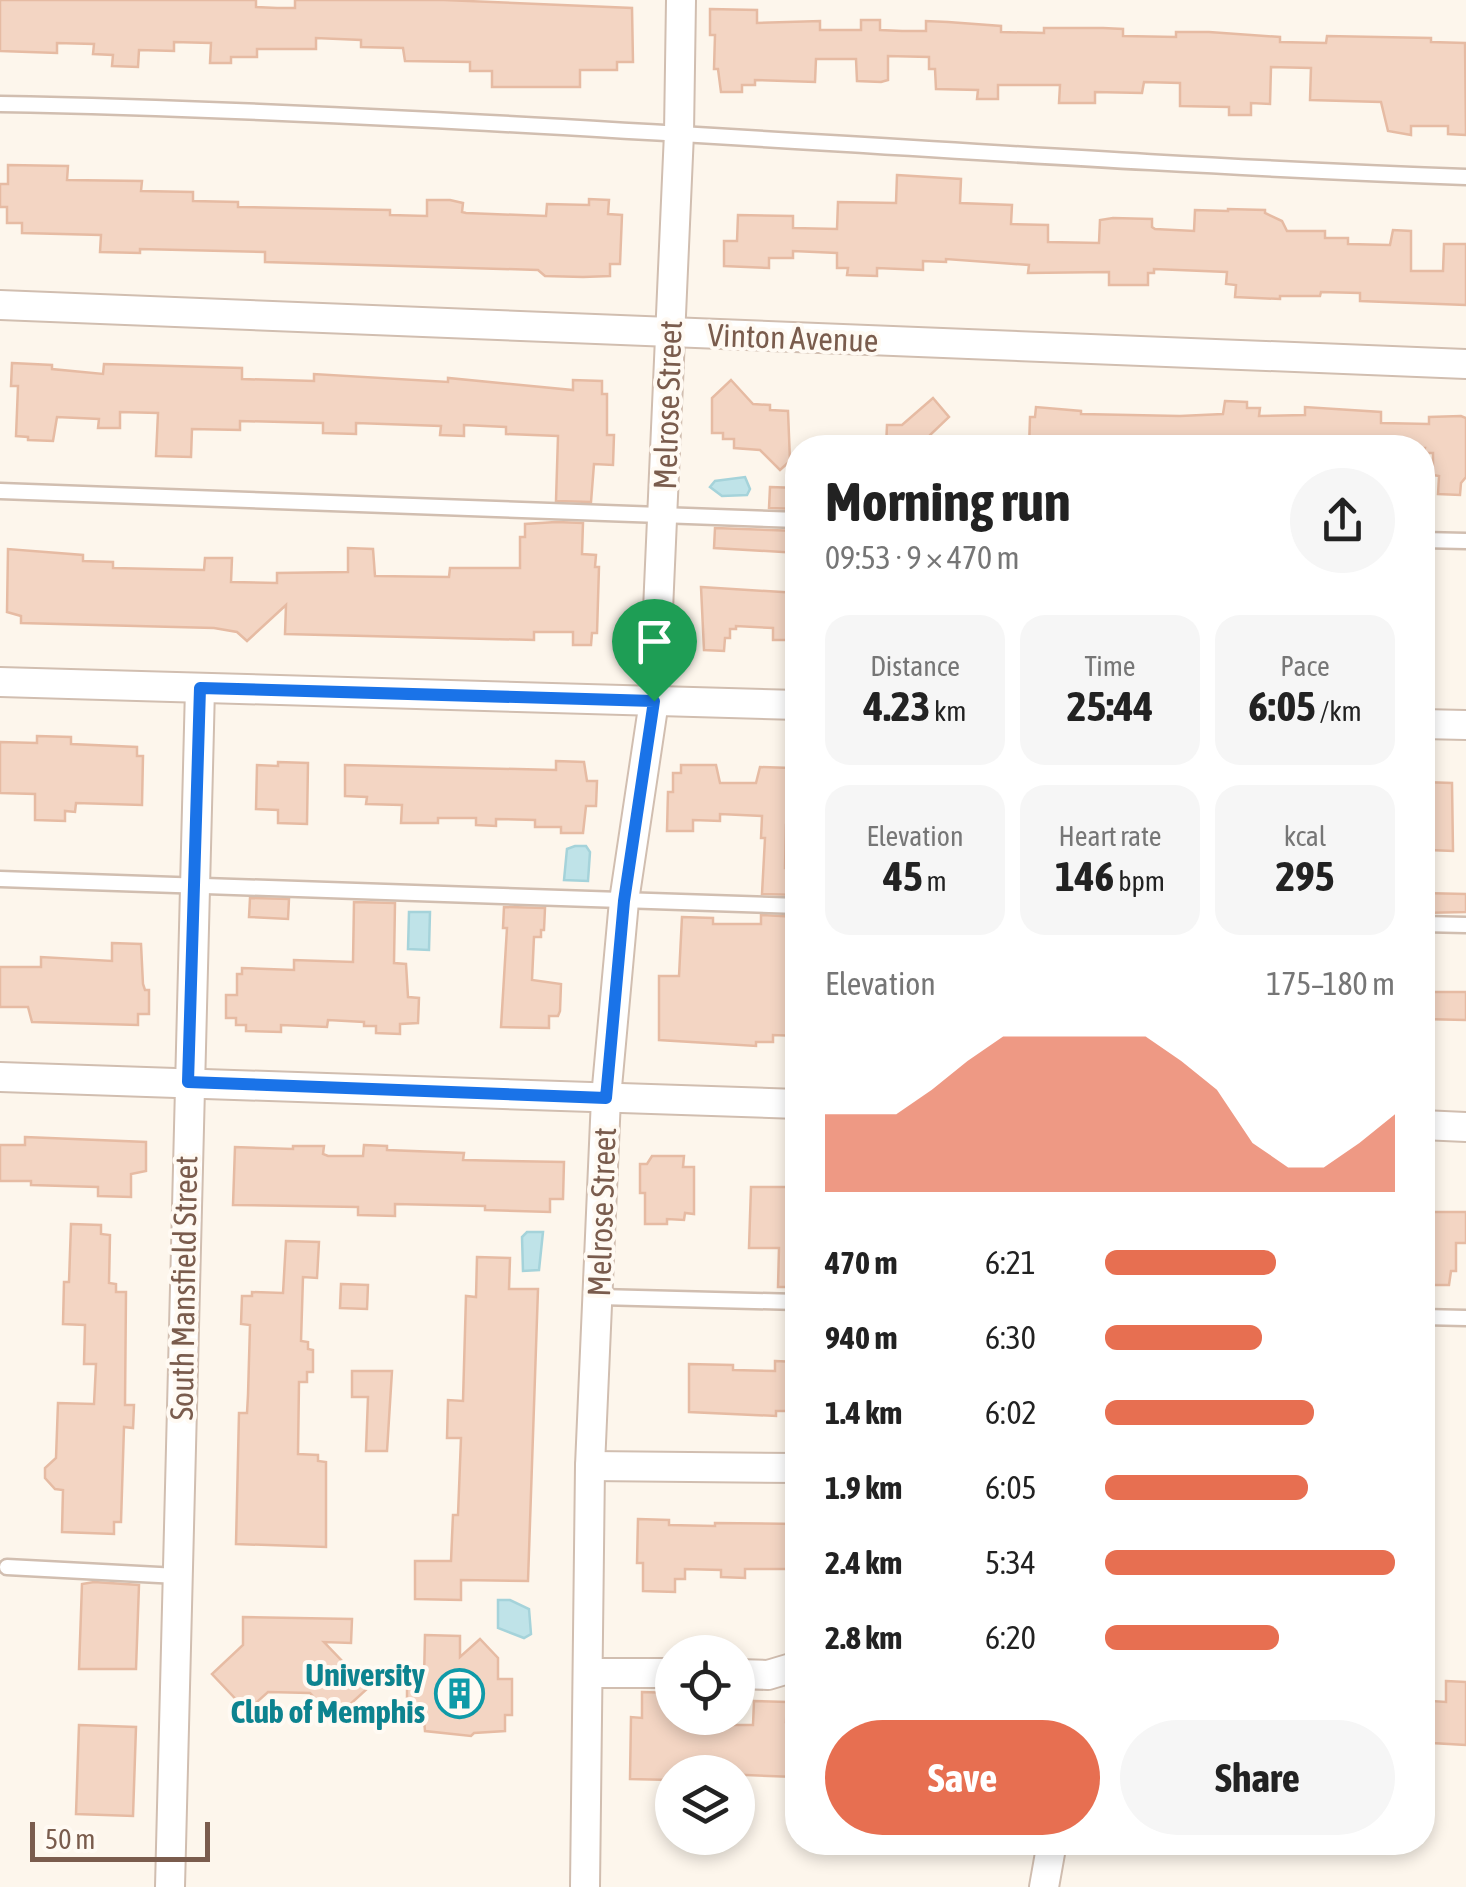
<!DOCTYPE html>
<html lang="en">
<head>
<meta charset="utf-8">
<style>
  :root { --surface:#fff; --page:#f6f6f6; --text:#222; --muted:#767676; --accent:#e76f51 }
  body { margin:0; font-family:"Asap Condensed",sans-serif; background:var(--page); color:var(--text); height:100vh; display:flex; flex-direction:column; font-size:38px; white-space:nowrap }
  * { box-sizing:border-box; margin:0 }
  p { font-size:32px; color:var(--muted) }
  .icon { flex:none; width:55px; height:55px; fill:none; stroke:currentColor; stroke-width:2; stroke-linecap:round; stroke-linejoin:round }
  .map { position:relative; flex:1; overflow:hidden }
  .panel { position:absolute; left:785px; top:435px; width:650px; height:1420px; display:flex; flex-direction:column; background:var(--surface); border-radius:40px; box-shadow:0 5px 15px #0003 }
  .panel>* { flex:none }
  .controls { position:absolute; left:655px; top:1635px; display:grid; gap:20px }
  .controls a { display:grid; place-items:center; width:100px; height:100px; border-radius:50%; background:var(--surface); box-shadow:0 5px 15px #0003; font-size:50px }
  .scale { position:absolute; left:30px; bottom:25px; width:180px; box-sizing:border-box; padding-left:10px; border:5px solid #7a5c4d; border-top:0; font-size:28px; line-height:35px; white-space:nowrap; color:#7a5c4d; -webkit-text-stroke:8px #fffaf3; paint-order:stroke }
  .pin { position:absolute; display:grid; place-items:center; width:85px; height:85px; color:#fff; margin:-102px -42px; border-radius:50% 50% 50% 0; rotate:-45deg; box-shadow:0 0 10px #0007 }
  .pin .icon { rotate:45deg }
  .round { display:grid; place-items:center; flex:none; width:105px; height:105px; border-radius:52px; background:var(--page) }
  .overview { display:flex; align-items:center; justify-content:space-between; height:170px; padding:0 40px }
  h1 { font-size:55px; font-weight:700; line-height:75px }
  .metrics { display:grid; grid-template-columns:repeat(3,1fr); gap:15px; height:170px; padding:10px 40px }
  .metrics div { display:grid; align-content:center; border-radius:25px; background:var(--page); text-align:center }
  .metrics b { font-size:42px; font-weight:700 }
  .metrics small { font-size:28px; font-weight:400 }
  .metrics p { font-size:28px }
  .chart { height:280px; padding:20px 40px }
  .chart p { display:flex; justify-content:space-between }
  .chart svg { width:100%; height:180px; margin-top:10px; fill:var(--accent); opacity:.7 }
  .cta { display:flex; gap:20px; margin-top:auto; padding:20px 40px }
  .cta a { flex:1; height:115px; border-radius:60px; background:var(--accent); color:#fff; font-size:40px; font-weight:700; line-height:115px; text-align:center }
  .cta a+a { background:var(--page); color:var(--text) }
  ul { padding:0 40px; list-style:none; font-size:32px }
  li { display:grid; grid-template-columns:160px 120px 1fr; align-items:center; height:75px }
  li i { height:25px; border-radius:12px; background:var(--accent) }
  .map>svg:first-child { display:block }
</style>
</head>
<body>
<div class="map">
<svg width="1466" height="1887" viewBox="0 0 1466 1887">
  <rect width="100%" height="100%" fill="#fdf6ec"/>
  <g fill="#bfe3e8" stroke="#a5d3da" stroke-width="2.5">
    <path d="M 745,477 L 750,489 L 747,495 L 722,496 L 710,487 L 715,481 Z"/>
    <path d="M 575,846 L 586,846 L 590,852 L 588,881 L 564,880 L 567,849 Z"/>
    <path d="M 409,912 L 430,912 L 429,950 L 408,949 Z"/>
    <path d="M 527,1232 L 543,1232 L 539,1270 L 523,1271 L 522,1237 Z"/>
    <path d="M 498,1600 L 510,1600 L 529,1609 L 531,1634 L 524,1638 L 498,1628 Z"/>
  </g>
  <g fill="#f3d5c3" stroke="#e6bba3" stroke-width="2.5">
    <path d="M 0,0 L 256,0 L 256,7 L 277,8 L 295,8 L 295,0 L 444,0 L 632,8 L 633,62 L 617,62 L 617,70 L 580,70 L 580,87 L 492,87 L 492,71 L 470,71 L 470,62 L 405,61 L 403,48 L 361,47 L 361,40 L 316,38 L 316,49 L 257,49 L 257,57 L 231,57 L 231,63 L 210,63 L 211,43 L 174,42 L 174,51 L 139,50 L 138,67 L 112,66 L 113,55 L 93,54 L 94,44 L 57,43 L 57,53 L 0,51 Z"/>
    <path d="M 710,9 L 757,10 L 757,23 L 820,21 L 820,30 L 861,30 L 861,20 L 880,20 L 880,30 L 902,31 L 926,31 L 926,21 L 948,22 L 1001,26 L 1001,32 L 1044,33 L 1044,28 L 1103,28 L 1123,29 L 1123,36 L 1176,37 L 1176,32 L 1209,32 L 1280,37 L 1280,42 L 1326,43 L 1327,36 L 1431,38 L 1431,42 L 1465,43 L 1466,135 L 1448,134 L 1448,126 L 1411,126 L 1411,135 L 1388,131 L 1381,102 L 1310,100 L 1311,68 L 1271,67 L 1270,104 L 1251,103 L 1251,115 L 1229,115 L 1229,107 L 1180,106 L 1180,83 L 1144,82 L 1142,93 L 1095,92 L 1095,103 L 1059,103 L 1060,85 L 998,85 L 998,99 L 977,99 L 978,90 L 936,89 L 935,69 L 929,69 L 929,57 L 888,56 L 888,80 L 881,82 L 857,81 L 856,59 L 816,59 L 815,82 L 755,80 L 755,85 L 742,85 L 742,92 L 721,92 L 718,69 L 714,69 L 715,35 L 710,35 Z"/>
    <path d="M 8,165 L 68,166 L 67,180 L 142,181 L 141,191 L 193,192 L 193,201 L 238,202 L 238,207 L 390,210 L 390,215 L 427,216 L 427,200 L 450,200 L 463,203 L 462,212 L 466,213 L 546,216 L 547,204 L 589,205 L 589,199 L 609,200 L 608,214 L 622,215 L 620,264 L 610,264 L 610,276 L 583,277 L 545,276 L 538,270 L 265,262 L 265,252 L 140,249 L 140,253 L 100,252 L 101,235 L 22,233 L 22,223 L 7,223 L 7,207 L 0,207 L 0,184 L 8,184 Z"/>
    <path d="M 897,175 L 961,179 L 960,203 L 1012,205 L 1011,224 L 1048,225 L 1048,242 L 1099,243 L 1100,220 L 1113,218 L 1152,219 L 1152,227 L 1155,229 L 1194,231 L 1195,210 L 1228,211 L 1228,209 L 1265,210 L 1265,213 L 1282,221 L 1287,231 L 1325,231 L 1325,238 L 1348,238 L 1348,244 L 1390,245 L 1393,230 L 1411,231 L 1411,271 L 1443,271 L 1444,244 L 1466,244 L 1466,305 L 1360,301 L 1360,293 L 1321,292 L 1320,296 L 1280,296 L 1280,299 L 1235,297 L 1236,285 L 1226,284 L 1227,272 L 1154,269 L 1154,273 L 1148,273 L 1148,285 L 1109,285 L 1109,272 L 1028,273 L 1029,265 L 946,259 L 946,262 L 923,261 L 923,270 L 877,268 L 877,276 L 847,275 L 848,268 L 837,268 L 837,253 L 793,251 L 793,258 L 769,258 L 769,268 L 724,266 L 724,241 L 737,241 L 738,215 L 793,216 L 793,228 L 837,229 L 838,202 L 896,203 Z"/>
    <path d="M 12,363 L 52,365 L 52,369 L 103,374 L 104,364 L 242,368 L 242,379 L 314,381 L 314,374 L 448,382 L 448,378 L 573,390 L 573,380 L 602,381 L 602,394 L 607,394 L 607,435 L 614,435 L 613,465 L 594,464 L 591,502 L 556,501 L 558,436 L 506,434 L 506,427 L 464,425 L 464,436 L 440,435 L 441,426 L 356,423 L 356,434 L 323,433 L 323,423 L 240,421 L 240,430 L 192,429 L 191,457 L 156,456 L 158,413 L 120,412 L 120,428 L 98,428 L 99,419 L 57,417 L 53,441 L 28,440 L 28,437 L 16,436 L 18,386 L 11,386 Z"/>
    <path d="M 731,380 L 753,404 L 770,405 L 770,410 L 788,411 L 790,461 L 780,470 L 760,450 L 734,448 L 734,439 L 723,439 L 723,433 L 712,433 L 712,398 Z"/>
    <path d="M 933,398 L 949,417 L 930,435 L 929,448 L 886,448 L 887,425 L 902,425 Z"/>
    <path d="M 1225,401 L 1247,402 L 1247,408 L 1260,408 L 1259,416 L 1305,415 L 1305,407 L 1381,412 L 1381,423 L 1429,424 L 1429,417 L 1461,416 L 1466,418 L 1466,477 L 1461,483 L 1460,495 L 1438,494 L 1439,476 L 1433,475 L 1433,453 L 1424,453 L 1425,448 L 1029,448 L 1030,417 L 1035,417 L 1036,407 L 1081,411 L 1081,414 L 1180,416 L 1223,414 Z"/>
    <path d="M 770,487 L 798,488 L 798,509 L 769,508 Z"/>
    <path d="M 556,522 L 583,523 L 582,554 L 596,555 L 595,567 L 599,567 L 597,633 L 592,633 L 591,645 L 573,645 L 573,632 L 534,632 L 534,640 L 285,634 L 286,605 L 247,641 L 237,632 L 214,628 L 21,623 L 21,616 L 7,612 L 8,549 L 83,555 L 83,561 L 113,562 L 113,568 L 204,570 L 205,558 L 232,558 L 231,582 L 277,583 L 277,573 L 348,572 L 348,548 L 373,549 L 375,576 L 449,577 L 450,568 L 520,568 L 520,537 L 525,537 L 525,524 Z"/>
    <path d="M 715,528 L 798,531 L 798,553 L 714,548 Z"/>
    <path d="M 701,587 L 798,593 L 798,640 L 773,640 L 773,628 L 736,626 L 736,629 L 730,629 L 730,638 L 725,638 L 724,651 L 704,650 Z"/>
    <path d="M 37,736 L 71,737 L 71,744 L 137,747 L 137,756 L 143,756 L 142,805 L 76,803 L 75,812 L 65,811 L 65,821 L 35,820 L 35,794 L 0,793 L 0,742 L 37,743 Z"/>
    <path d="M 556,761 L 584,762 L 587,781 L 597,781 L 596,806 L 586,806 L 583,833 L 561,833 L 561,827 L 535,827 L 535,820 L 496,819 L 496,826 L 476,825 L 476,818 L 438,818 L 438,823 L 401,823 L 402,805 L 366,804 L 367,797 L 345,796 L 345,765 L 556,770 Z"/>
    <path d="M 278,762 L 308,763 L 307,824 L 278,823 L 278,810 L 256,809 L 257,765 L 278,766 Z"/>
    <path d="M 681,765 L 716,765 L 720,783 L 756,783 L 760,767 L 791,768 L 791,777 L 793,777 L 792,825 L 786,825 L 785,868 L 798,868 L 798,895 L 762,894 L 765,838 L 761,838 L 762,816 L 720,814 L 720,821 L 693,820 L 693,831 L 667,831 L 668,792 L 673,792 L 673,773 L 681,773 Z"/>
    <path d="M 1422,782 L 1452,783 L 1453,851 L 1429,850 L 1429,846 L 1422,846 Z"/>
    <path d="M 1422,893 L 1466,894 L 1466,912 L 1422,913 Z"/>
    <path d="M 250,898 L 289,899 L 288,919 L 249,917 Z"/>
    <path d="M 354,902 L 395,903 L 394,963 L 406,964 L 408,997 L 419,998 L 418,1023 L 400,1024 L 400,1034 L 376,1033 L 376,1026 L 364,1026 L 364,1022 L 328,1020 L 327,1027 L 281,1025 L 281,1032 L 246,1031 L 246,1025 L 236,1025 L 236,1018 L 226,1018 L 226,995 L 237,995 L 237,974 L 242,974 L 242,968 L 294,970 L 294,960 L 353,962 Z"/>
    <path d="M 504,907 L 545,908 L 544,930 L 541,930 L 541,937 L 534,937 L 532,980 L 561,984 L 560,1011 L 558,1016 L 549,1016 L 549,1028 L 501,1027 L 507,928 L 503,928 Z"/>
    <path d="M 761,915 L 798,917 L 798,1036 L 773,1035 L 773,1042 L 756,1042 L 756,1046 L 659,1040 L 659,976 L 679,976 L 682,917 L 713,918 L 713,924 L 761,924 Z"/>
    <path d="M 112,943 L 141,944 L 143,984 L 145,990 L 149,990 L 149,1014 L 138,1014 L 138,1025 L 32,1022 L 28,1007 L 0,1007 L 0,967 L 41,967 L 41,957 L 112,961 Z"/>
    <path d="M 1422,992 L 1466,992 L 1466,1020 L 1422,1019 Z"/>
    <path d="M 25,1137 L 146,1142 L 146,1171 L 131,1174 L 131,1197 L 98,1196 L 98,1187 L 31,1185 L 31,1181 L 0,1181 L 0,1145 L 25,1145 Z"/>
    <path d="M 364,1145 L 387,1146 L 387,1150 L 464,1153 L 463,1160 L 564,1162 L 563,1199 L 550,1199 L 550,1212 L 485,1210 L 485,1206 L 395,1204 L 395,1216 L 358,1215 L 358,1207 L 233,1205 L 235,1147 L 293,1149 L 293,1146 L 324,1146 L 323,1154 L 328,1156 L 363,1156 Z"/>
    <path d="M 652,1156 L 684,1156 L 683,1167 L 694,1167 L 694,1214 L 685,1213 L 684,1220 L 667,1219 L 667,1224 L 645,1224 L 645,1193 L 640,1193 L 640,1164 L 647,1164 Z"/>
    <path d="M 751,1187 L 798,1187 L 798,1287 L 778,1287 L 779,1248 L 749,1248 Z"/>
    <path d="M 1426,1212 L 1466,1212 L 1466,1243 L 1456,1243 L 1456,1271 L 1451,1271 L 1449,1285 L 1426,1285 Z"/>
    <path d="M 71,1224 L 101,1225 L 101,1234 L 110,1235 L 109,1283 L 116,1284 L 116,1292 L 126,1292 L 125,1405 L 134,1405 L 133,1428 L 124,1427 L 121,1522 L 114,1522 L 114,1534 L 62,1532 L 63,1490 L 55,1489 L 45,1478 L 45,1468 L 56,1458 L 58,1403 L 94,1404 L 96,1364 L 84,1364 L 85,1325 L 63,1324 L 64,1282 L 69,1282 Z"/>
    <path d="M 286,1241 L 319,1242 L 317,1278 L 303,1277 L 301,1341 L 308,1342 L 308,1349 L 313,1350 L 313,1372 L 307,1372 L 307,1382 L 299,1382 L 298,1454 L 318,1455 L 318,1461 L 326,1462 L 326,1547 L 236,1544 L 239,1413 L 247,1413 L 248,1395 L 250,1325 L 241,1324 L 242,1296 L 252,1296 L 252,1292 L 283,1293 Z"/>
    <path d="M 477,1257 L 510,1258 L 509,1289 L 538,1289 L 528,1581 L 461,1580 L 461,1600 L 415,1599 L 415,1561 L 451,1561 L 453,1515 L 458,1515 L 461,1438 L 447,1438 L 448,1400 L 463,1401 L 466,1296 L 476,1297 Z"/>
    <path d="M 341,1284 L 368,1285 L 367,1309 L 340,1308 Z"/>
    <path d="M 775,1361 L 798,1362 L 798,1411 L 776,1411 L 776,1416 L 689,1412 L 689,1364 L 733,1365 L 733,1370 L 775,1371 Z"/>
    <path d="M 352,1371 L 392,1371 L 387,1451 L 366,1451 L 368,1397 L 352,1397 Z"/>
    <path d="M 638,1519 L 669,1520 L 669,1525 L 715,1526 L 715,1523 L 798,1524 L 798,1569 L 745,1569 L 745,1578 L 721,1577 L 721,1570 L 685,1569 L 685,1579 L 675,1579 L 675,1592 L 643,1591 L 643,1563 L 637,1563 Z"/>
    <path d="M 94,1582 L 139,1585 L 136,1669 L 79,1669 L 82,1584 Z"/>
    <path d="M 243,1617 L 352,1619 L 351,1643 L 324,1642 L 368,1688 L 334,1719 L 310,1693 L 268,1692 L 247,1711 L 212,1674 L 243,1645 Z"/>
    <path d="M 425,1635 L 460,1636 L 460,1657 L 480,1639 L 498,1658 L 498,1679 L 512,1679 L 512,1715 L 505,1715 L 505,1731 L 474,1733 L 471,1736 L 425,1731 L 423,1708 L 407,1708 L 407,1677 L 424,1678 Z"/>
    <path d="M 1446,1681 L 1466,1682 L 1466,1745 L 1432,1743 L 1432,1701 L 1446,1702 Z"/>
    <path d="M 642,1692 L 672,1693 L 672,1718 L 682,1718 L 682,1725 L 753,1725 L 754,1701 L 787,1702 L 786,1722 L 798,1722 L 795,1777 L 674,1772 L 672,1780 L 630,1779 L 631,1717 L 642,1718 Z"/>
    <path d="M 79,1725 L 136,1727 L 133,1816 L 76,1814 Z"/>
  </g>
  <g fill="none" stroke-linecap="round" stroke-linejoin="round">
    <defs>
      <g id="service">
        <path d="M 0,104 C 489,113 977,159 1466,177"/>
        <path d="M 0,491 L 798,520"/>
        <path d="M 1422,540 L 1466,541"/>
        <path d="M 0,879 L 798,906"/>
        <path d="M 1422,924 L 1466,925"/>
        <path d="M 599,1297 L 798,1302"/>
        <path d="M 1422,1317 L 1466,1318"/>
        <path d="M 7,1567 L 178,1576"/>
      </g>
      <g id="minor">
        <path d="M 0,305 L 1466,364"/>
        <path d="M 0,682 L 798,705"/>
        <path d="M 1422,724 L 1466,725"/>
        <path d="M 0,1077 L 798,1104"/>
        <path d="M 1422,1125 L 1466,1127"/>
        <path d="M 590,1466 L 798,1468"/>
        <path d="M 588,1673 L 672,1673"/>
        <path d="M 738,1674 L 768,1675 L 798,1666"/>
        <path d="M 170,1887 L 200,688"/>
        <path d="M 585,1887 L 590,1466 L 606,1098 L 624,901 L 654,701 L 679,133 L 681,0"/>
        <path d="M 1044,1887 L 1052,1842"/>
      </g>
    </defs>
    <use href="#service" stroke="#d1beb0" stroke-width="19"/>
    <use href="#minor" stroke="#d1beb0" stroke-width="32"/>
    <use href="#service" stroke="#fff" stroke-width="14"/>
    <use href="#minor" stroke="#fff" stroke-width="28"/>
  </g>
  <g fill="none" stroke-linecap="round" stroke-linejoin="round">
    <defs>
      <path id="route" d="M 200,688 L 654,701 L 624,901 L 606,1098 L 188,1082 Z"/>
    </defs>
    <use href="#route" stroke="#fff" stroke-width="20"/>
    <use href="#route" stroke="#1a73e8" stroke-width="12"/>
  </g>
  <defs>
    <symbol id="building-ring" viewBox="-11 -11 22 22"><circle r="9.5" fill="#fffaf3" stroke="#0f9aa8" stroke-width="1.5"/><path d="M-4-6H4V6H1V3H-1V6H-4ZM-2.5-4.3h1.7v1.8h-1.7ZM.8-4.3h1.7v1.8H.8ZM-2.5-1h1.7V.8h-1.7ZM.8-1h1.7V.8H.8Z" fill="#0f9aa8"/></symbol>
  </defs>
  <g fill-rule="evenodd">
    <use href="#building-ring" x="432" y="1666" width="55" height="55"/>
  </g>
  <g text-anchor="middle" stroke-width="8" stroke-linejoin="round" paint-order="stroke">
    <g font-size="32" fill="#7a5c4d" stroke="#fffaf3">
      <text transform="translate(793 338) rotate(2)" y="11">Vinton Avenue</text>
      <text transform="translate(668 405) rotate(-88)" y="11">Melrose Street</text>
      <text transform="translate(602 1212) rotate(-88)" y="11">Melrose Street</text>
      <text transform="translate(184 1288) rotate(-89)" y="11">South Mansfield Street</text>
    </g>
    <g font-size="32" font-weight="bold" fill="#0d838f" stroke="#fffaf3" text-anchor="end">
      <text x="425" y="1686">University<tspan x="425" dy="37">Club of Memphis</tspan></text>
    </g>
  </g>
</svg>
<div class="controls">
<a><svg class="icon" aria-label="locate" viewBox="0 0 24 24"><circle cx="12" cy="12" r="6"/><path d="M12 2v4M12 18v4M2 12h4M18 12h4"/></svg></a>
<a><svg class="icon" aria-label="layers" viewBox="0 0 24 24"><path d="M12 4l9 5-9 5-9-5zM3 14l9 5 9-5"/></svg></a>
</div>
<div class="scale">50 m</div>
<div class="pin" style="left:654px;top:701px;background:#1e9e55"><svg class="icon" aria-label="arrive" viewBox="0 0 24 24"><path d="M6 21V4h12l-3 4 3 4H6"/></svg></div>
<section class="panel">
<div class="overview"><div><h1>Morning run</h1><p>09:53 · 9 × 470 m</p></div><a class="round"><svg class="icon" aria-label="share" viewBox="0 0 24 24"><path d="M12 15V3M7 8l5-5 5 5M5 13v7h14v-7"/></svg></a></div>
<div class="metrics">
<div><p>Distance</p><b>4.23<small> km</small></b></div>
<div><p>Time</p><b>25:44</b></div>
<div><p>Pace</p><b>6:05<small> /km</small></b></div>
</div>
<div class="metrics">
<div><p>Elevation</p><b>45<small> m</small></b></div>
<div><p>Heart rate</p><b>146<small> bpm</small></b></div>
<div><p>kcal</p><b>295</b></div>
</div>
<div class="chart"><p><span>Elevation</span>175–180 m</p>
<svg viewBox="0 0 160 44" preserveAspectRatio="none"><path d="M0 44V25L10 25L20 25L30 19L40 12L50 6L60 6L70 6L80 6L90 6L100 12L110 19L120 32L130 38L140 38L150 32L160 25V44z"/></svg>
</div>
<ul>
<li><b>470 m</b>6:21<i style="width:59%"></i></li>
<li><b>940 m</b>6:30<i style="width:54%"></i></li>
<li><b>1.4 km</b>6:02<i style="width:72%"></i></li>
<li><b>1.9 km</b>6:05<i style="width:70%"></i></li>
<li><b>2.4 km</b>5:34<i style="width:100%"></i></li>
<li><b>2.8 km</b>6:20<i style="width:60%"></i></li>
</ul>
<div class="cta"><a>Save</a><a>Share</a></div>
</section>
</div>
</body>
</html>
